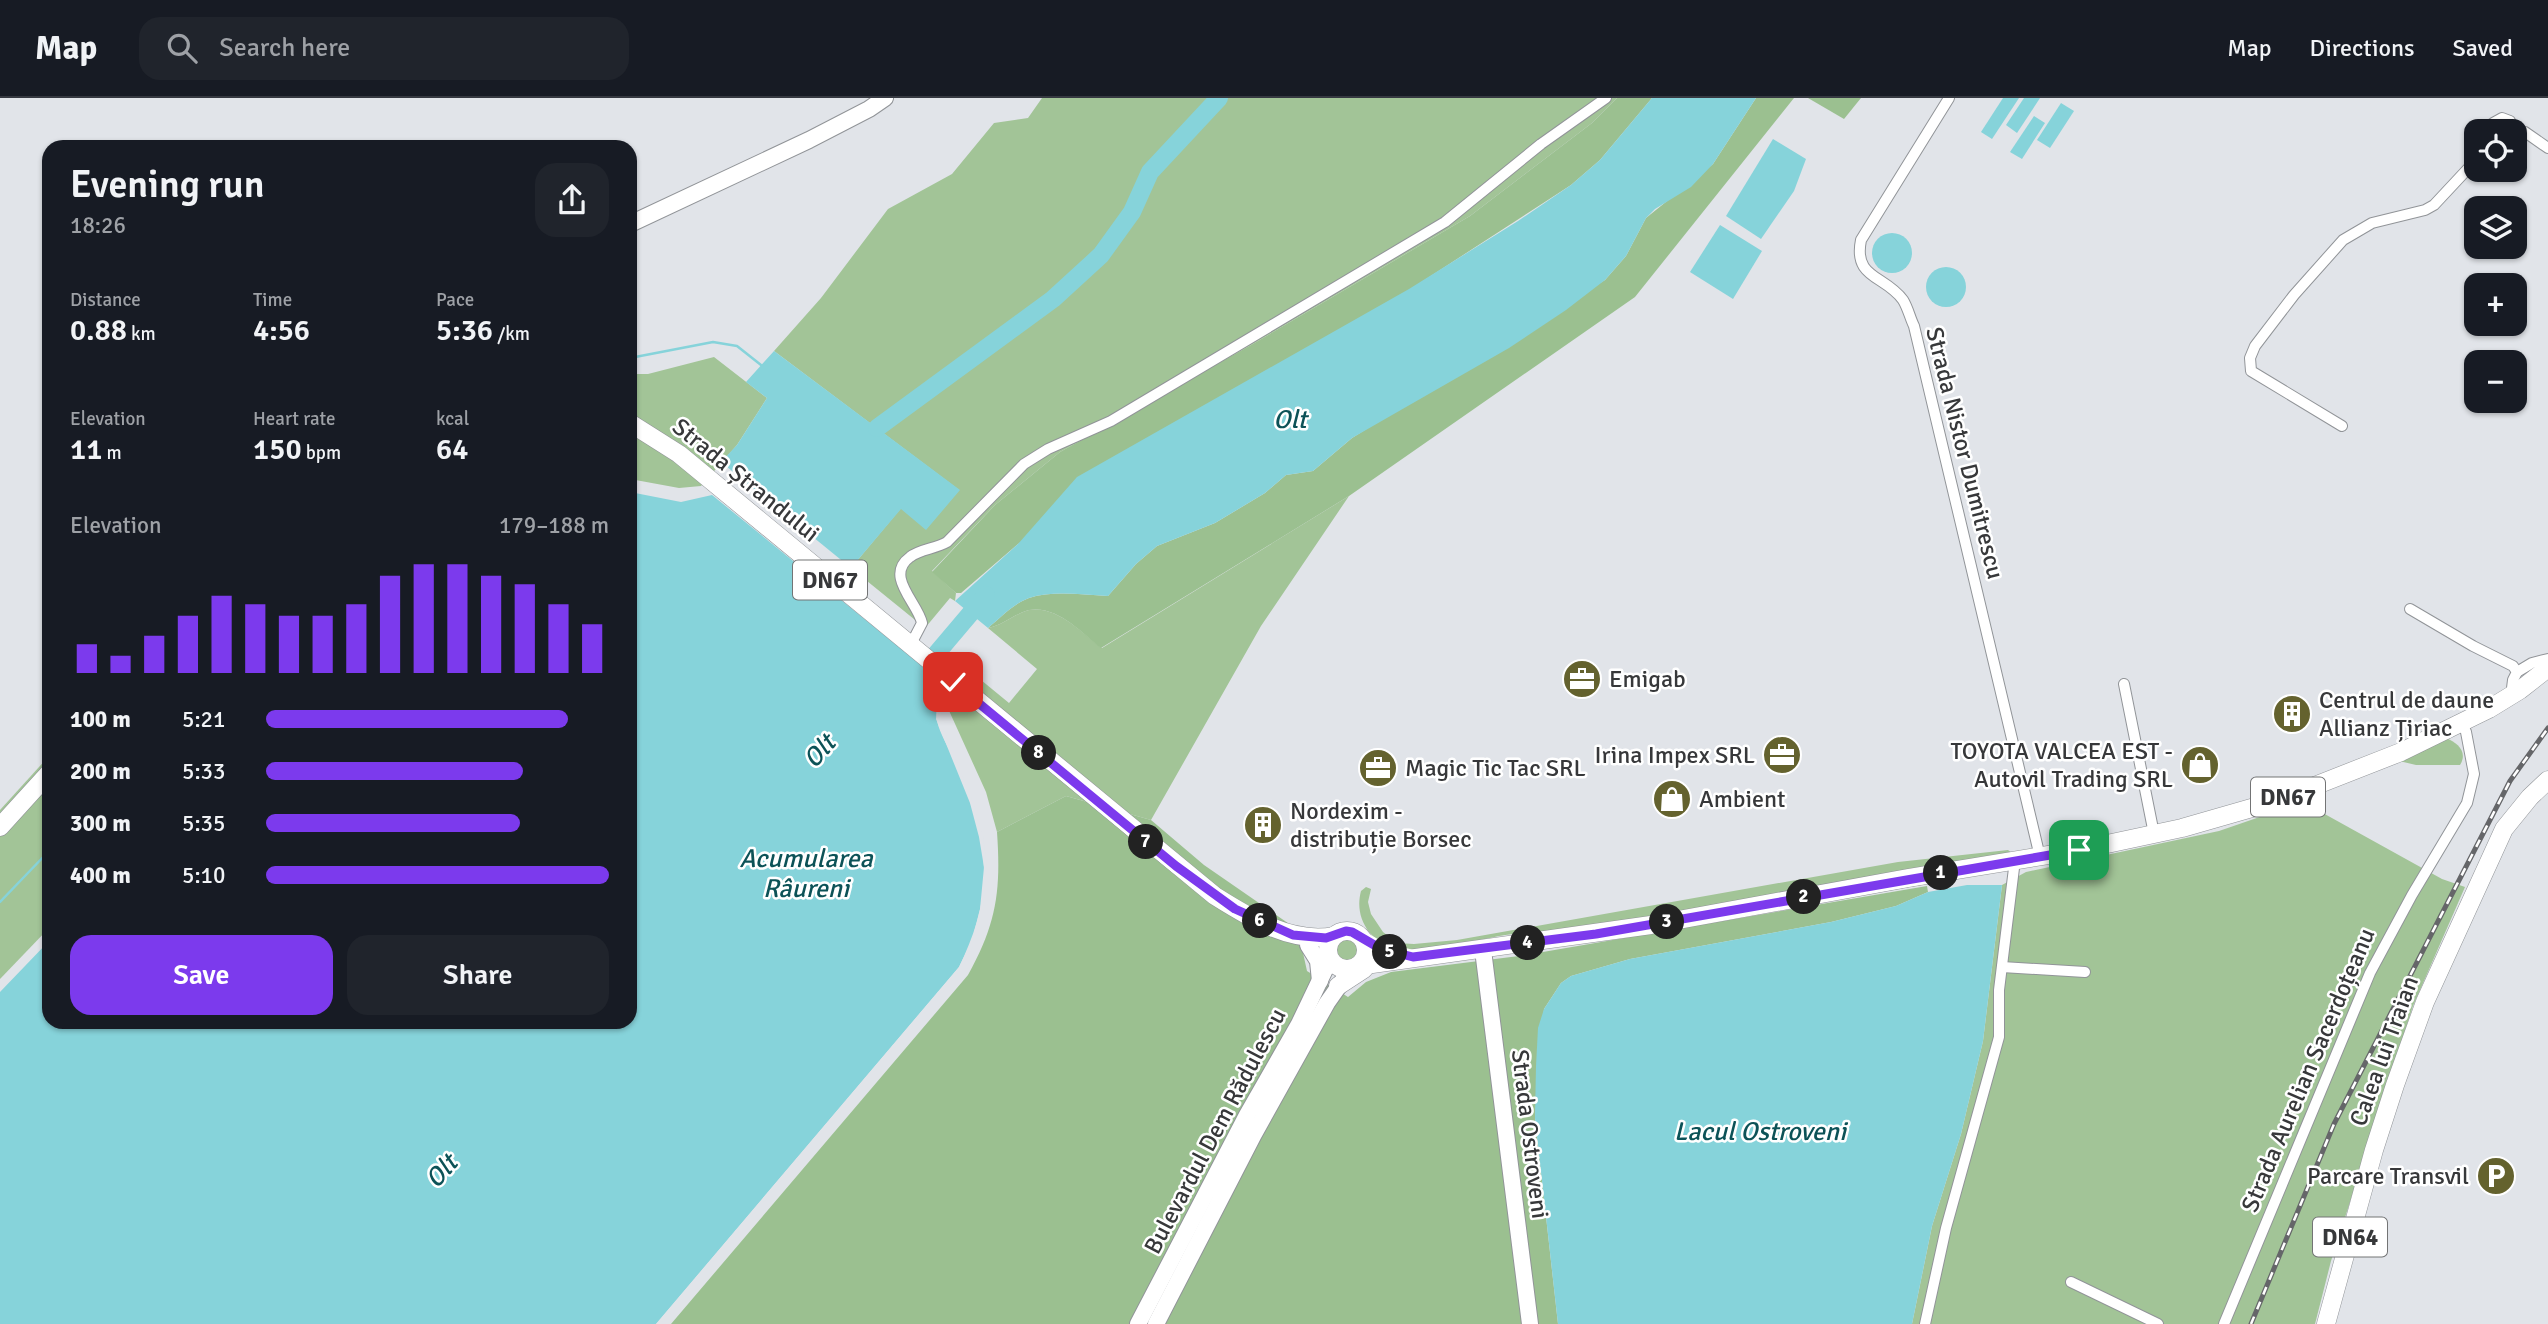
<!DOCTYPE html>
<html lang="en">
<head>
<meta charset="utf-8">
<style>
  :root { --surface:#171b24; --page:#20242c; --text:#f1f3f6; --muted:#9ea1a6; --line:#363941; --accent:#7c3aed }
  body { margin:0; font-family:Signika,sans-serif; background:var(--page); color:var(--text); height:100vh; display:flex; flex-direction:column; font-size:26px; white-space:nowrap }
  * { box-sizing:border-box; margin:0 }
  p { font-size:23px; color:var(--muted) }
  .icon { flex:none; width:38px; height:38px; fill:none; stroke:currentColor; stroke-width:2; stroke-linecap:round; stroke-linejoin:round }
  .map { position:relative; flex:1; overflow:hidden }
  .panel { position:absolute; left:42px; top:42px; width:595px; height:889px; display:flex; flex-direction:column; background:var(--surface); border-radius:21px; box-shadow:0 2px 5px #0004 }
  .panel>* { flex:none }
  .fabs { position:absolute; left:2464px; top:21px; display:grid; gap:14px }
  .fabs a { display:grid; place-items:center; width:63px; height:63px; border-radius:14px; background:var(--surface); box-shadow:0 2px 5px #0004; font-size:35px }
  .pin { position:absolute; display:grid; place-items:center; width:60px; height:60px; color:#fff; margin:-30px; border-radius:14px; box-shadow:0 4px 10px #0006 }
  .km { position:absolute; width:35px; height:35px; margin:-18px; border-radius:50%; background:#222; color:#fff; font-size:19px; line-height:35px; text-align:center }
  .round { display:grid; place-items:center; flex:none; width:74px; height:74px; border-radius:21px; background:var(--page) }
  .headline { display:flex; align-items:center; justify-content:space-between; height:119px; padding:0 28px }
  h1 { font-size:38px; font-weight:600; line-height:52px }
  .figures { display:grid; grid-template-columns:repeat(3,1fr); gap:10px; height:119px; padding:7px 28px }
  .figures div { display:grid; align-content:center }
  .figures b { font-size:30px; font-weight:600 }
  .figures small { font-size:19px; font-weight:400 }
  .figures p { font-size:19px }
  .chart { height:196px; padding:14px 28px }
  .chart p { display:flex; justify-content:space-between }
  .chart svg { width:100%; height:126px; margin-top:7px; stroke:var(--accent); stroke-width:6 }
  .action { display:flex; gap:14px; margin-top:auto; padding:14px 28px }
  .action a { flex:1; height:80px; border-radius:21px; background:var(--accent); color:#fff; font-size:28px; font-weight:600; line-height:80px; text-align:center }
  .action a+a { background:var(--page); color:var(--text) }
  ul { padding:0 28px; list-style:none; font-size:23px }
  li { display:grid; grid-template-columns:112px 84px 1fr; align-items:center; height:52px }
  li i { height:18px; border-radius:9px; background:var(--accent) }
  header { display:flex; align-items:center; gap:42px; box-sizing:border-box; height:98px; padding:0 35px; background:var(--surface); border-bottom:2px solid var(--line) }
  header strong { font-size:33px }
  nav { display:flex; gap:38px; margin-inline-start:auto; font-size:24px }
  .search { width:490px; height:63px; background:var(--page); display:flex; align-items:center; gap:18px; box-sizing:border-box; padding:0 24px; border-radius:21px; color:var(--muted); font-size:26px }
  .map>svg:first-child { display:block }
</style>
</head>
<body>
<header>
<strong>Map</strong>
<div class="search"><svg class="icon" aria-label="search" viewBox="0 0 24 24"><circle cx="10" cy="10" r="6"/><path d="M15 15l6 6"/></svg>Search here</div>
<nav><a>Map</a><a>Directions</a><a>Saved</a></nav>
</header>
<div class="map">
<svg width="2548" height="1226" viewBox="0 0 2548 1226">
  <rect width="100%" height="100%" fill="#e1e4e9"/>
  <g fill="#a2c497">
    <path d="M 1042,0 L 1617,0 L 1592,25 L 1470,118 L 1251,247 L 1060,354 L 995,407 L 932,473 L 956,495 L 955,503 L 950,500 L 925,530 L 851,470 L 901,410 L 926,431 L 959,392 L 774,253 L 821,200 L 888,111 L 952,76 L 994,25 L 1028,20 Z"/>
    <path d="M 714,259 L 767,300 L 737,347 L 701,388 L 679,390 L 630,381 L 630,276 L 648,276 Z"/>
    <path d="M 1349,398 L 1261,528 L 1151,722 L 1066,698 L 997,734 L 986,694 L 941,595 L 947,588 L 963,601 L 981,582 L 1009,605 L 1037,571 L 988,530 C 1004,527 1016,515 1029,512 C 1057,507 1082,535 1102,550 Z"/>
    <path d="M 2446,640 C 2458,645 2468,654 2460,667 L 2416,667 L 2395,662 Z"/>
    <path d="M 49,658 L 49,830 L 0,881 L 0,712 Z"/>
    <path d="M 2303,704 L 2442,781 L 2465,789 L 2413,908 L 2331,1163 L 2315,1226 L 1912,1226 L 1932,1128 L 1961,1036 L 1983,943 L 2002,787 L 2026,774 L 2219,733 Z"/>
    <path d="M 2008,752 L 2012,755 L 1542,837 C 1533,836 1523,835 1514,836 C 1473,839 1400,873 1369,834 C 1360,822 1357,808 1361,793 L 1366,789 L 1371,791 L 1368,804 L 1371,816 L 1383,834 L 1397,845 L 1414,846 L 1457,842 L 1898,764 Z"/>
    <circle cx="1347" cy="852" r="11"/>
  </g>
  <g fill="#9bc090">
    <path d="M 1617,0 L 1652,0 L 1600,62 L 1571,87 L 1018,446 L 961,495 L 956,495 L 932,474 L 995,407 L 1060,354 L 1251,247 L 1470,118 L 1592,25 Z"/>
    <path d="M 1756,0 L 1794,0 L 1635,199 L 1349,398 L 1101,550 C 1082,535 1057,507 1029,512 C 1016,515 1004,527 988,530 C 1001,519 1013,506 1029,500 C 1053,492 1083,497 1108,498 L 1136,466 L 1157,448 L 1215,425 L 1265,395 L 1286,377 L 1313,373 L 1352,340 L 1605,182 L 1626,158 L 1646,120 L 1713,66 Z"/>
    <path d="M 1808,0 L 1861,0 L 1844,21 Z"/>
    <path d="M 1066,698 L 1151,722 L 1204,767 L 1298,832 L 1307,873 L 1348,899 L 1366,884 L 1391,874 L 1519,858 L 1927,788 L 1928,794 L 1896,808 L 1831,824 L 1630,861 L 1571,878 L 1561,885 L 1544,911 L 1535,1020 L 1558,1226 L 671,1226 L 968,877 C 997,825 1001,792 997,734 Z"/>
  </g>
  <g fill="#86d3da">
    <path d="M 1652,0 L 1756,0 L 1713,66 L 1691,89 L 1655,111 L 1646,120 L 1626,158 L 1605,182 L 1566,212 L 1509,250 L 1352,340 L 1313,373 L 1286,377 L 1265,395 L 1215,425 L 1157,448 L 1136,466 L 1108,498 C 1083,497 1053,492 1029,500 C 1013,506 1001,519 988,530 L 955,503 L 1018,446 L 1077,379 L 1409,191 L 1518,123 L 1571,87 L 1600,62 Z"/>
    <path d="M 2003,0 L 2019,0 L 1992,41 L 1981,34 Z"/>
    <path d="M 2024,0 L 2040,0 L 2017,35 L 2006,27 Z"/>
    <path d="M 2061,5 L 2074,13 L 2050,50 L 2037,42 Z"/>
    <path d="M 2034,18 L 2045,25 L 2022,61 L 2010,54 Z"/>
    <path d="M 1773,41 L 1806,61 L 1794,93 L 1761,141 L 1726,118 Z"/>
    <path d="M 1720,127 L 1762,153 L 1733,201 L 1690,174 Z"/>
    <circle cx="1892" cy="155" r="20"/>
    <circle cx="1946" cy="189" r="20"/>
    <path d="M 774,253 L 960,392 L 926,432 L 901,411 L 851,470 L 721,364 L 737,347 L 767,300 L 746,284 Z"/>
    <path d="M 630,394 L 681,404 L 712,397 L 947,588 C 940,596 934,612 937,623 C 940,636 949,650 954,662 C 968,696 983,734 984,771 C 985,806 974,838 959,869 L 656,1226 L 0,1226 L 0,894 L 49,843 L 49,924 L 630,924 Z"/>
    <path d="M 1967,787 L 2002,787 L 1983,943 L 1961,1036 L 1932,1128 L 1912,1226 L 1558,1226 L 1535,1020 L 1536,968 L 1538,930 L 1544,911 L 1561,885 L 1571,878 L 1630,861 L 1831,824 L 1896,808 L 1928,794 Z"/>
  </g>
  <path fill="#e1e4e9" d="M 941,595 L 944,601 L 939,620 L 973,704 L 983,738 L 987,769 L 983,812 L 975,844 L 962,871 L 660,1226 L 656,1226 L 959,869 L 972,842 L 980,811 L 984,769 L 979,739 L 970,705 L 936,621 Z"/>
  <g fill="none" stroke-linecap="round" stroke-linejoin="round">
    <g stroke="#86d3da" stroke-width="2.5">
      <path d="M 630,260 L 713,244 L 737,248 L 761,267"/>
      <path d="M 0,804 L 49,753"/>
    </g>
    <g stroke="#86d3da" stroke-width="18">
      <path d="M 877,330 L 1053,201 L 1101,157 L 1132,114 L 1150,74 L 1219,0"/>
      <path d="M 920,575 L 986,497"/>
    </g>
    <defs>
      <g id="street">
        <path d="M 1949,0 L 1861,142 C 1853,181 1885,177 1903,202 C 1908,210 1910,220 1914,228 L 2040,759"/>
        <path d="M 2514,31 L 2525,34 L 2548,50"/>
        <path d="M 2490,33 L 2493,25 L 2502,20 L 2510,23 L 2514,33"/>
        <path d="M 2342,328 L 2251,273 L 2250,260 L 2255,248 L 2294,197 L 2343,142 L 2372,125 L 2425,112 L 2434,107 L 2476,62"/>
        <path d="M 2410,511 L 2473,548 L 2513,568 L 2517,574 L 2513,582 L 2511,598"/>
        <path d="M 910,548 L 922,525 C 918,505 884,478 910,459 C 920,451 935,451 947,444 L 1024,366 L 1048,351 L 1111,323 L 1445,124 L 1541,46 L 1606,0"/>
        <path d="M 2517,574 L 2532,565 L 2548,561"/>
        <path d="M 2124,586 L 2154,736"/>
        <path d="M 2002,869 L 2085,874"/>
        <path d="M 2071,1184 L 2158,1226"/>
        <path d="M 1925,1226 L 1946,1130 L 1999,939 L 1999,892 L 2015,762"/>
        <path d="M 2224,1226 L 2370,875 L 2412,797 L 2467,705 L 2474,676 L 2466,634 L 2462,625"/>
      </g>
      <g id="secondary">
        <path d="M 630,126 L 809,42 L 869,11 L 885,0"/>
        <path d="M 1308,847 L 1318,863 L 1320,883"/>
        <path d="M 1483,852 L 1530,1226"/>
        <path d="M 1138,1226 L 1247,1017 L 1299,926 L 1330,861"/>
        <path d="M 1156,1226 L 1254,1036 L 1327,905 L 1346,878"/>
      </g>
      <g id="primary">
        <path d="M 630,325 L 679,356 L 1215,798 C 1250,820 1291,846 1334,838"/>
        <path d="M 0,729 L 49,675"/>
        <circle cx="1347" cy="852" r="19"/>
        <path d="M 1358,868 L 1651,827 L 1908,780 L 2079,752 L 2182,730 L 2276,703 L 2401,654 L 2489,611 L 2520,592 L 2548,570"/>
        <path d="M 1338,888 L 1364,871"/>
        <path d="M 2326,1226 L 2374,1052 L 2395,987 L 2425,904 L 2504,731 L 2530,699 L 2548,682"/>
      </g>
    </defs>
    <use href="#street" stroke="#919498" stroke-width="12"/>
    <use href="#secondary" stroke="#919498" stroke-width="18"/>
    <use href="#primary" stroke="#919498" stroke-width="19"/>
    <use href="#street" stroke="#fff" stroke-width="10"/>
    <use href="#secondary" stroke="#fff" stroke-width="16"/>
    <use href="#primary" stroke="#fff" stroke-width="18"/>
    <defs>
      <path id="rail" d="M 2251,1226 L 2334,1026 L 2510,683 L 2548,630"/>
    </defs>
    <use href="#rail" stroke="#656669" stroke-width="5"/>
    <use href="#rail" stroke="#fff" stroke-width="2.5" stroke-dasharray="8" stroke-linecap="butt"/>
  </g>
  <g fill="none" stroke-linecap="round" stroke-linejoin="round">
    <defs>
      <path id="route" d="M 953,584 L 1176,768 L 1235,811 L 1293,837 L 1326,840 L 1346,833 L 1352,834 L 1381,851 L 1413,859 L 1596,836 L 2079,752"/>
    </defs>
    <use href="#route" stroke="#fff" stroke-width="14"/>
    <use href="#route" stroke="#7c3aed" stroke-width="9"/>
  </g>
  <defs>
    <symbol id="office-disc" viewBox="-11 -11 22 22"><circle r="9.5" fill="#64622e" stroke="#fff"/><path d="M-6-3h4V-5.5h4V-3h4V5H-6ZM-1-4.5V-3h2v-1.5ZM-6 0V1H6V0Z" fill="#fff"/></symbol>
    <symbol id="building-disc" viewBox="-11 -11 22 22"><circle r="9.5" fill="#64622e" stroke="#fff"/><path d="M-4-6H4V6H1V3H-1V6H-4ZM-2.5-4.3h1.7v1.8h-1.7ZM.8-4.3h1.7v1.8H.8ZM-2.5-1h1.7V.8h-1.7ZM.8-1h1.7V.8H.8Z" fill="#fff"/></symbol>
    <symbol id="shop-disc" viewBox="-11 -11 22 22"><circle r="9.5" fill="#64622e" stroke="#fff"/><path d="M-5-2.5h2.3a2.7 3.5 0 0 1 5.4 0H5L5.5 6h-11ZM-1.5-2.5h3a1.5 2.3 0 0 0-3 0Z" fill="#fff"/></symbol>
    <symbol id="parking-disc" viewBox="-11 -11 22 22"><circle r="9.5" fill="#64622e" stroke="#fff"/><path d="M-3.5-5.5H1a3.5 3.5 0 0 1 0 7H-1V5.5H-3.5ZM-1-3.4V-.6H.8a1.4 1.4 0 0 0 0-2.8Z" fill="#fff"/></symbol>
  </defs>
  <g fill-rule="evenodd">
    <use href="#office-disc" x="1560" y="559" width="44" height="44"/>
    <use href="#building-disc" x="2270" y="594" width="44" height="44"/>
    <use href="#office-disc" x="1760" y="635" width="44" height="44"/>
    <use href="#shop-disc" x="2178" y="645" width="44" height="44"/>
    <use href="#office-disc" x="1356" y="648" width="44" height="44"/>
    <use href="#shop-disc" x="1650" y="679" width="44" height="44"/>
    <use href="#building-disc" x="1241" y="705" width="44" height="44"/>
    <use href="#parking-disc" x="2474" y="1056" width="44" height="44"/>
  </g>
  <g text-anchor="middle" stroke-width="5" stroke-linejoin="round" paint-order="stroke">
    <g fill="#fff" stroke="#737475" stroke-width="2">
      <rect x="793" y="462.5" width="74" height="39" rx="5"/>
      <rect x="2251" y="679.5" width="74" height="39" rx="5"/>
      <rect x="2313" y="1119.5" width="74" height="39" rx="5"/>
    </g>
    <g font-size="23" font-weight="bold" fill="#37383a">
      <text x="830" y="490">DN67</text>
      <text x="2288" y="707">DN67</text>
      <text x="2350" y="1147">DN64</text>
    </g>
    <g font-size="24" fill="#37383a" stroke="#fff">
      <text transform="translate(1965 355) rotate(76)" y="8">Strada Nistor Dumitrescu</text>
      <text transform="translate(746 382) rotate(39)" y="8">Strada Ștrandului</text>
      <text transform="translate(2384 953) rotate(-70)" y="8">Calea lui Traian</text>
      <text transform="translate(2308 972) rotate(-67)" y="8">Strada Aurelian Sacerdoțeanu</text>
      <text transform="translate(1215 1033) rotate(-62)" y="8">Bulevardul Dem Rădulescu</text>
      <text transform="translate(1530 1036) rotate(83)" y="8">Strada Ostroveni</text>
    </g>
    <g font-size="24" fill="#37383a" stroke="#fff" text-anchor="start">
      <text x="1609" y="589">Emigab</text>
      <text x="2319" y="610">Centrul de daune<tspan x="2319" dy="28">Allianz Țiriac</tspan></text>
      <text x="2173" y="661" text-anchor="end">TOYOTA VALCEA EST -<tspan x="2173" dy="28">Autovil Trading SRL</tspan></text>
      <text x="1755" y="665" text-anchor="end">Irina Impex SRL</text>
      <text x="1405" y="678">Magic Tic Tac SRL</text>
      <text x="1699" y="709">Ambient</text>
      <text x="1290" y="721">Nordexim -<tspan x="1290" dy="28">distribuție Borsec</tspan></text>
      <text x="2469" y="1086" text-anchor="end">Parcare Transvil</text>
    </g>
    <g font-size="26" font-style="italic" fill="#0c5257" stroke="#fff">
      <text x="1290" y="330">Olt</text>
      <text transform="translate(819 653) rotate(-48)" y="9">Olt</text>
      <text x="806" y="769">Acumularea<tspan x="806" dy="30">Râureni</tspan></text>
      <text x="1760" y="1042">Lacul Ostroveni</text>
      <text transform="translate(441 1073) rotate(-48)" y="9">Olt</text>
    </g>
  </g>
</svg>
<div class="fabs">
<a><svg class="icon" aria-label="locate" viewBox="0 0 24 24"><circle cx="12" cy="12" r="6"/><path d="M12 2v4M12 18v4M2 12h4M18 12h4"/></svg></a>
<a><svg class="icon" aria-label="layers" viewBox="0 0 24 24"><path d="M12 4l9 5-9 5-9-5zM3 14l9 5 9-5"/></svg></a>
<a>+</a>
<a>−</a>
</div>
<div class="pin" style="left:2079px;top:752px;background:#1e9e55"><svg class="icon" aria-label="arrive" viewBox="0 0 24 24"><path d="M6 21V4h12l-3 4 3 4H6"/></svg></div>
<div class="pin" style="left:953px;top:584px;background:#d93025"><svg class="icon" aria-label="check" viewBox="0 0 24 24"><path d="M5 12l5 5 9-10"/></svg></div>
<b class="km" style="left:1941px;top:775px">1</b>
<b class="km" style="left:1804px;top:799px">2</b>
<b class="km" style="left:1667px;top:824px">3</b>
<b class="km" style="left:1528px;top:845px">4</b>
<b class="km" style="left:1390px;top:854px">5</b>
<b class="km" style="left:1260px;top:823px">6</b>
<b class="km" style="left:1146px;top:744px">7</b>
<b class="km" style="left:1039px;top:655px">8</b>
<section class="panel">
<div class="headline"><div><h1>Evening run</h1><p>18:26</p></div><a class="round"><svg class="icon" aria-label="share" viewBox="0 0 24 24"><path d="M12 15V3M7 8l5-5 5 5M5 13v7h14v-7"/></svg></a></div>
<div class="figures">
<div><p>Distance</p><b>0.88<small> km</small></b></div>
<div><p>Time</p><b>4:56</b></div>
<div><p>Pace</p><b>5:36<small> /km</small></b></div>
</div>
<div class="figures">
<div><p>Elevation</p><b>11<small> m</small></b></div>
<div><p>Heart rate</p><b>150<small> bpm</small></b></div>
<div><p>kcal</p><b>64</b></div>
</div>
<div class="chart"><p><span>Elevation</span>179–188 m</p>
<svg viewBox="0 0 160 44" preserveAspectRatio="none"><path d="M5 44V34M15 44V38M25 44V31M35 44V24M45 44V17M55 44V20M65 44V24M75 44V24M85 44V20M95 44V10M105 44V6M115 44V6M125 44V10M135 44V13M145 44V20M155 44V27"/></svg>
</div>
<ul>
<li><b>100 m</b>5:21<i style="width:88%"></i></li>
<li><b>200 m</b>5:33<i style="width:75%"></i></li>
<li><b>300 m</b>5:35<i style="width:74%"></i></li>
<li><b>400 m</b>5:10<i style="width:100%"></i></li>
</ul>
<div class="action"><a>Save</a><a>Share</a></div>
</section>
</div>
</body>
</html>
